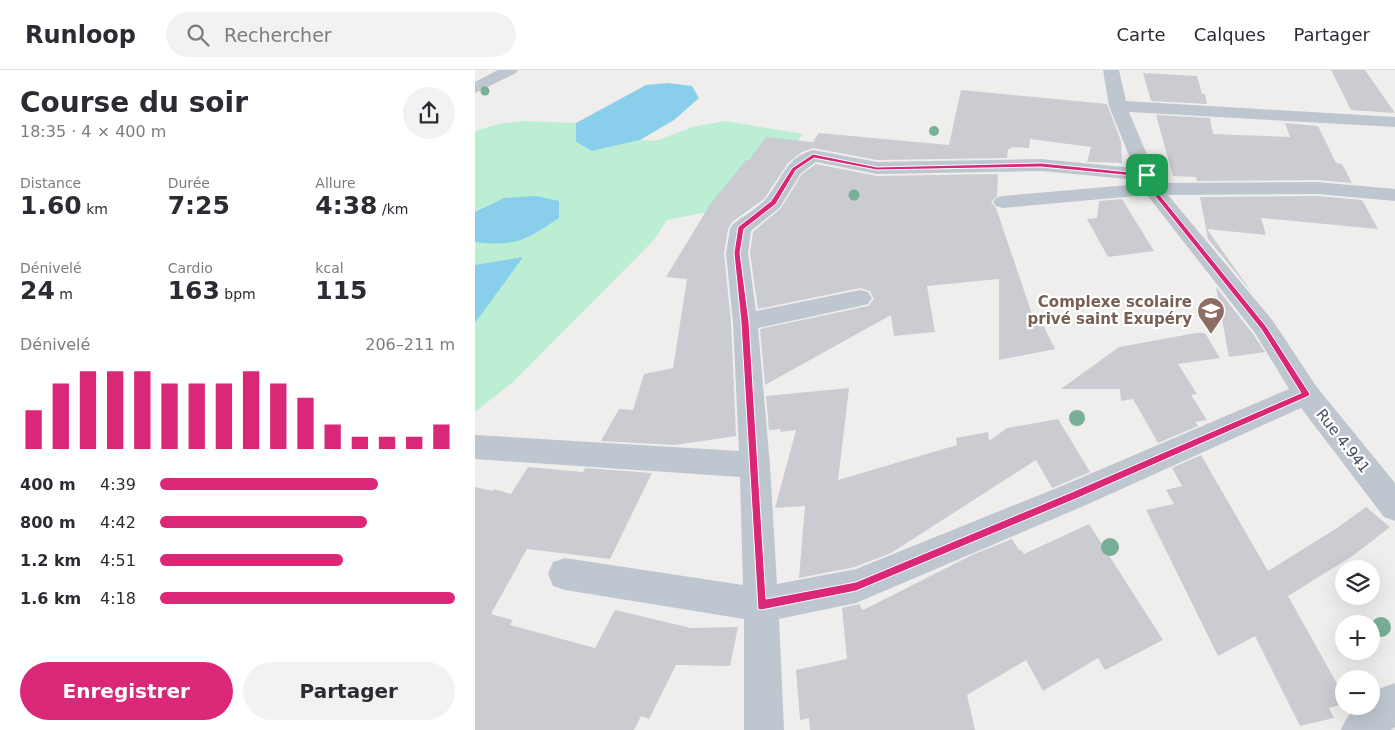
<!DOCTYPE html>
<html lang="fr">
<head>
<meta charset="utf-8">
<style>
  :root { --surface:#fff; --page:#f2f2f3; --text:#2b2b33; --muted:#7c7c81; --line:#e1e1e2; --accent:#db2777 }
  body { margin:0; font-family:"DejaVu Sans",sans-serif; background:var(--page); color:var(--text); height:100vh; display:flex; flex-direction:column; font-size:19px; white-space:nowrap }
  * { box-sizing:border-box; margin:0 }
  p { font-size:16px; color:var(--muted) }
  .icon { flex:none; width:28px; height:28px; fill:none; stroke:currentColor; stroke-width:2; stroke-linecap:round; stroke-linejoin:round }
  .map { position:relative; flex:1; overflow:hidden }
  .sheet { display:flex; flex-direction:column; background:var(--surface); width:475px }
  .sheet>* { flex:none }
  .controls { position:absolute; left:860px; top:490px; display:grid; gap:10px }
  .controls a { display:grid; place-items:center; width:45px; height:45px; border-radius:50%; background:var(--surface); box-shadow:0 5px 20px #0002; font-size:25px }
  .pin { position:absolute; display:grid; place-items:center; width:42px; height:42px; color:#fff; margin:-21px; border-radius:10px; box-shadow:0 2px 8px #0006 }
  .round { display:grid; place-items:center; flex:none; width:52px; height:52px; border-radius:26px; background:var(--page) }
  .summary { display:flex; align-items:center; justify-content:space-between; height:85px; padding:0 20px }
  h1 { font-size:28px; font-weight:700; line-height:38px }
  .figures { display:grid; grid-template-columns:repeat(3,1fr); gap:8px; height:85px; padding:5px 20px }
  .figures div { display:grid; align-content:center }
  .figures b { font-size:25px; font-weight:700 }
  .figures small { font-size:14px; font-weight:400 }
  .figures p { font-size:14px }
  .chart { height:140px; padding:10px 20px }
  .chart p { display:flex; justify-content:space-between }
  .chart svg { width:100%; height:90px; margin-top:5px; stroke:var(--accent); stroke-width:6 }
  .primary-button { display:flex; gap:10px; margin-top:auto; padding:10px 20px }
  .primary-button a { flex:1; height:58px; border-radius:30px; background:var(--accent); color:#fff; font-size:20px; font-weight:700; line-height:58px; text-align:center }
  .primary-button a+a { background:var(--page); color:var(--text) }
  ul { padding:0 20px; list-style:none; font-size:16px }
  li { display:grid; grid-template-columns:80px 60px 1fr; align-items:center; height:38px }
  li i { height:12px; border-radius:6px; background:var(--accent) }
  header { display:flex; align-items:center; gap:30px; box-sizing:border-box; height:70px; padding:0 25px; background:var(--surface); border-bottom:1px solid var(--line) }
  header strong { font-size:24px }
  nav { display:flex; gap:28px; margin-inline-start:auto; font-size:18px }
  .search { width:350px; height:45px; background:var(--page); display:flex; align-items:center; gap:12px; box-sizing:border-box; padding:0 18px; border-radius:28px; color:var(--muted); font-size:19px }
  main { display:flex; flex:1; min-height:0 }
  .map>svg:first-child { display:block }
</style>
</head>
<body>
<header>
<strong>Runloop</strong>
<div class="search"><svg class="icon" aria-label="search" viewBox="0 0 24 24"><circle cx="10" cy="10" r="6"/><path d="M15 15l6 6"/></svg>Rechercher</div>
<nav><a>Carte</a><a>Calques</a><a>Partager</a></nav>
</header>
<main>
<section class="sheet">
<div class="summary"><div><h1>Course du soir</h1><p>18:35 · 4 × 400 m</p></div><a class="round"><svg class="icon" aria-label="share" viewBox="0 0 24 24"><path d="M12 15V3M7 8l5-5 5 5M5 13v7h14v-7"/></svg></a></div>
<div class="figures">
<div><p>Distance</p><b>1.60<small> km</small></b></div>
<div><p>Durée</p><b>7:25</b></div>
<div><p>Allure</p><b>4:38<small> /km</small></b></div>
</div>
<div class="figures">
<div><p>Dénivelé</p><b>24<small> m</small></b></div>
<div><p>Cardio</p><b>163<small> bpm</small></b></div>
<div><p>kcal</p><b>115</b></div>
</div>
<div class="chart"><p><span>Dénivelé</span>206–211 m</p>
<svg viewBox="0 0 160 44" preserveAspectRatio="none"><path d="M5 44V25M15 44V12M25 44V6M35 44V6M45 44V6M55 44V12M65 44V12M75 44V12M85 44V6M95 44V12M105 44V19M115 44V32M125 44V38M135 44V38M145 44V38M155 44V32"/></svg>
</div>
<ul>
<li><b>400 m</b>4:39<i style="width:74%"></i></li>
<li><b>800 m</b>4:42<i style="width:70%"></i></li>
<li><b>1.2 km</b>4:51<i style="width:62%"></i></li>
<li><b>1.6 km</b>4:18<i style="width:100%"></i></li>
</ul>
<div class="primary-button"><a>Enregistrer</a><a>Partager</a></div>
</section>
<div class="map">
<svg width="920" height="660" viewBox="0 0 920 660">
  <rect width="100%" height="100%" fill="#f0eeed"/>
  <path fill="#bbeed3" d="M 48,51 L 101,53 L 101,72 L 117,81 L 165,70 L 181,71 L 217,57 L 250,51 L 328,64 L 308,88 L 283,132 L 192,150 L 179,170 L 38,312 L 0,342 L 0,61 L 23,54 Z"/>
  <g fill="#89cfeb">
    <path d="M 193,13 L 217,16 L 224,28 L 199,50 L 165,70 L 117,81 L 101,72 L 101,53 L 171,15 Z"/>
    <path d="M 61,126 L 84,131 L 84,148 C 51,170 40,177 0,172 L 0,142 L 29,128 Z"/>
    <path d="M 48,187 L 0,253 L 0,195 Z"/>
  </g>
  <g fill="#caccd2">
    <path d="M 856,0 L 890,0 L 920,43 L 876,40 Z"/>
    <path d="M 668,3 L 722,6 L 727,24 L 730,24 L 732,34 L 676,31 Z"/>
    <path d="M 486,20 L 632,34 L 646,71 L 647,93 L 612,92 L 616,77 L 555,69 L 554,78 L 536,77 L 536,79 L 533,79 L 532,88 L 402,90 L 338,78 L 327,82 L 313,93 L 289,129 L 257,152 L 253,159 L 249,183 L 256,252 L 261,366 L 200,375 L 126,371 L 144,339 L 158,340 L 169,304 L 198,298 L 212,209 L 191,207 L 236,133 L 271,90 L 274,90 L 291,67 L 338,72 L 344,63 L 474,75 Z"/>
    <path d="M 681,45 L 735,48 L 738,64 L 815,67 L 810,53 L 843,56 L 861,93 L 867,94 L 877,113 L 842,110 L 722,111 L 721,107 L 698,106 Z"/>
    <path d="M 341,94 L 402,106 L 523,104 L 522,126 L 516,132 L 521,138 L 559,250 L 565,249 L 580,279 L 524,290 L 524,209 L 452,216 L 460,262 L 419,266 L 416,245 L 290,315 L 285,259 L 393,236 L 399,229 L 395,221 L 385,218 L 283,239 L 275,183 L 278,162 L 306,138 L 327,104 Z"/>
    <path d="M 842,126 L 887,130 L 903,159 L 786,148 L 791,165 L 732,159 L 778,224 L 733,169 L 725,127 Z"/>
    <path d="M 647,129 L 679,181 L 633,187 L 612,149 L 622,148 L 624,131 Z"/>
    <path d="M 741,217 L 778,264 L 790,282 L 754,287 Z"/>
    <path d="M 721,263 L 730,263 L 745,288 L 703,294 L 722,324 L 716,325 L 732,350 L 720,352 L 723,356 L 683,373 L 658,329 L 646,331 L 645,319 L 586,319 L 644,277 Z"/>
    <path d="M 374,318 L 363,410 L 482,375 L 481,368 L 513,362 L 514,371 L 532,358 L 583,349 L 615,402 L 577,418 L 561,390 L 416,483 L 380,497 L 324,508 L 330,436 L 300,438 L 321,360 L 305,362 L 306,359 L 294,360 L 291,326 Z"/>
    <path d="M 726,385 L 793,501 L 862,458 L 891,437 L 915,457 L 879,485 L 813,526 L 869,626 L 869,634 L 854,638 L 859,648 L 825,656 L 780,566 L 743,586 L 671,440 L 699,434 L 691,420 L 707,416 L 697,398 Z"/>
    <path d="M 53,397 L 108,402 L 110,398 L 177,403 L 135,489 L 52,479 L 16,544 L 38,550 L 35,555 L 120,578 L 140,540 L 216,558 L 263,557 L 255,596 L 201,595 L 174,649 L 166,646 L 159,660 L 0,660 L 0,417 L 18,421 L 19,419 L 36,424 Z"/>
    <path d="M 614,454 L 688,570 L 630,600 L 623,588 L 568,621 L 551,590 L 492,625 L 500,660 L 335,660 L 334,648 L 325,650 L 321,600 L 372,589 L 367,538 L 384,534 L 388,540 L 497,485 L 537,469 L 544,480 L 546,480 L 549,484 Z"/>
  </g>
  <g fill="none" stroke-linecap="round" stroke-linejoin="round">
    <g fill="#bec7d0" fill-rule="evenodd">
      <path d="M 23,0 L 43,0 L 41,3 L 0,23 L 0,12 Z"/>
      <path d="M 628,0 L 644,0 L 651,31 L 920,47 L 920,57 L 654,42 L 684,113 L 842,112 L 920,119 L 920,131 L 842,124 L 693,125 L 798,251 L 841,316 L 920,413 L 920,451 L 909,447 L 826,338 L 611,435 L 381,533 L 304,549 L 309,660 L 269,660 L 269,549 L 90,520 L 78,516 L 73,504 L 78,492 L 90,488 L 268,515 L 265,407 L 0,389 L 0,365 L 264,381 L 258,252 L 251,183 L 255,159 L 258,154 C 269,146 281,139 290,130 C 307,111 309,88 338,80 L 402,92 L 566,89 L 659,98 L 634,36 ZM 341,92 L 402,104 L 566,101 L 663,110 L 665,114 L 528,126 L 521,128 L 518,132 L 521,136 L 528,138 L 672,125 L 780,263 L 814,319 L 589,415 L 381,499 L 302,514 L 295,395 L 283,258 L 385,236 L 393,234 L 397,228 L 393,222 L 385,220 L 281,241 L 273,183 L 276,161 L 305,137 L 326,103 Z"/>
      <path d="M 920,613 L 920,657 L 916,660 L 866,660 C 873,644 878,636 896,636 L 896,627 L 906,618 Z"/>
    </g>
  </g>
  <g fill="#79af97">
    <circle cx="10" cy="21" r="4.5"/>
    <circle cx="459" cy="61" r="5"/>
    <circle cx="379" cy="125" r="5.5"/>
    <circle cx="602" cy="348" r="8"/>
    <circle cx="635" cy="477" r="9"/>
    <circle cx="906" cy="557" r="10"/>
  </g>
  <path fill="#db2777" stroke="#fff" fill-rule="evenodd" d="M 338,84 L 402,97 L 566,93 L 674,104 L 680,119 L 791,256 L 835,324 L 834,326 L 603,428 L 381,521 L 286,540 L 283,539 L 266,252 L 259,183 L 263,157 L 296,131 L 317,98 ZM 339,88 L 402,100 L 566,97 L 669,107 L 675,120 L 786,259 L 826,323 L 597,422 L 381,512 L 291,529 L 274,252 L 265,183 L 269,159 L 301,134 L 321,100 Z"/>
  <defs>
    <symbol id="school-pin" viewBox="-11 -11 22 30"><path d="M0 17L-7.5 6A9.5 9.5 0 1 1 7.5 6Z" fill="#8d6e63" stroke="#fff"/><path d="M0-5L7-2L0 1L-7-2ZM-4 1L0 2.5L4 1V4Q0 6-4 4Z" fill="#fff"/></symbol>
  </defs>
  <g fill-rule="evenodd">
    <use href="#school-pin" x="720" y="225" width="32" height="43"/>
  </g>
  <g text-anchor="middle" stroke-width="4.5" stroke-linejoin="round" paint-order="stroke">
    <g font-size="15" font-weight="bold" fill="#785e54" stroke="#fff" text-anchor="end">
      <text x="717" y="237">Complexe scolaire<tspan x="717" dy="17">privé saint Exupéry</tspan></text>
    </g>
    <g font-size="15" fill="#464f5b" stroke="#fff">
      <text transform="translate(868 371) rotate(52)" y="5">Rue 4.941</text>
    </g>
  </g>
</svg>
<div class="controls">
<a><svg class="icon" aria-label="layers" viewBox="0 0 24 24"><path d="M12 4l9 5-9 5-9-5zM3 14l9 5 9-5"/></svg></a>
<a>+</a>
<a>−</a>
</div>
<div class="pin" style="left:672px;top:105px;background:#1e9e55"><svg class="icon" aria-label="arrive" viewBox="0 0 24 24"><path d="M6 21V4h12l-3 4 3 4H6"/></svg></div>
</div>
</main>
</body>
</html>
